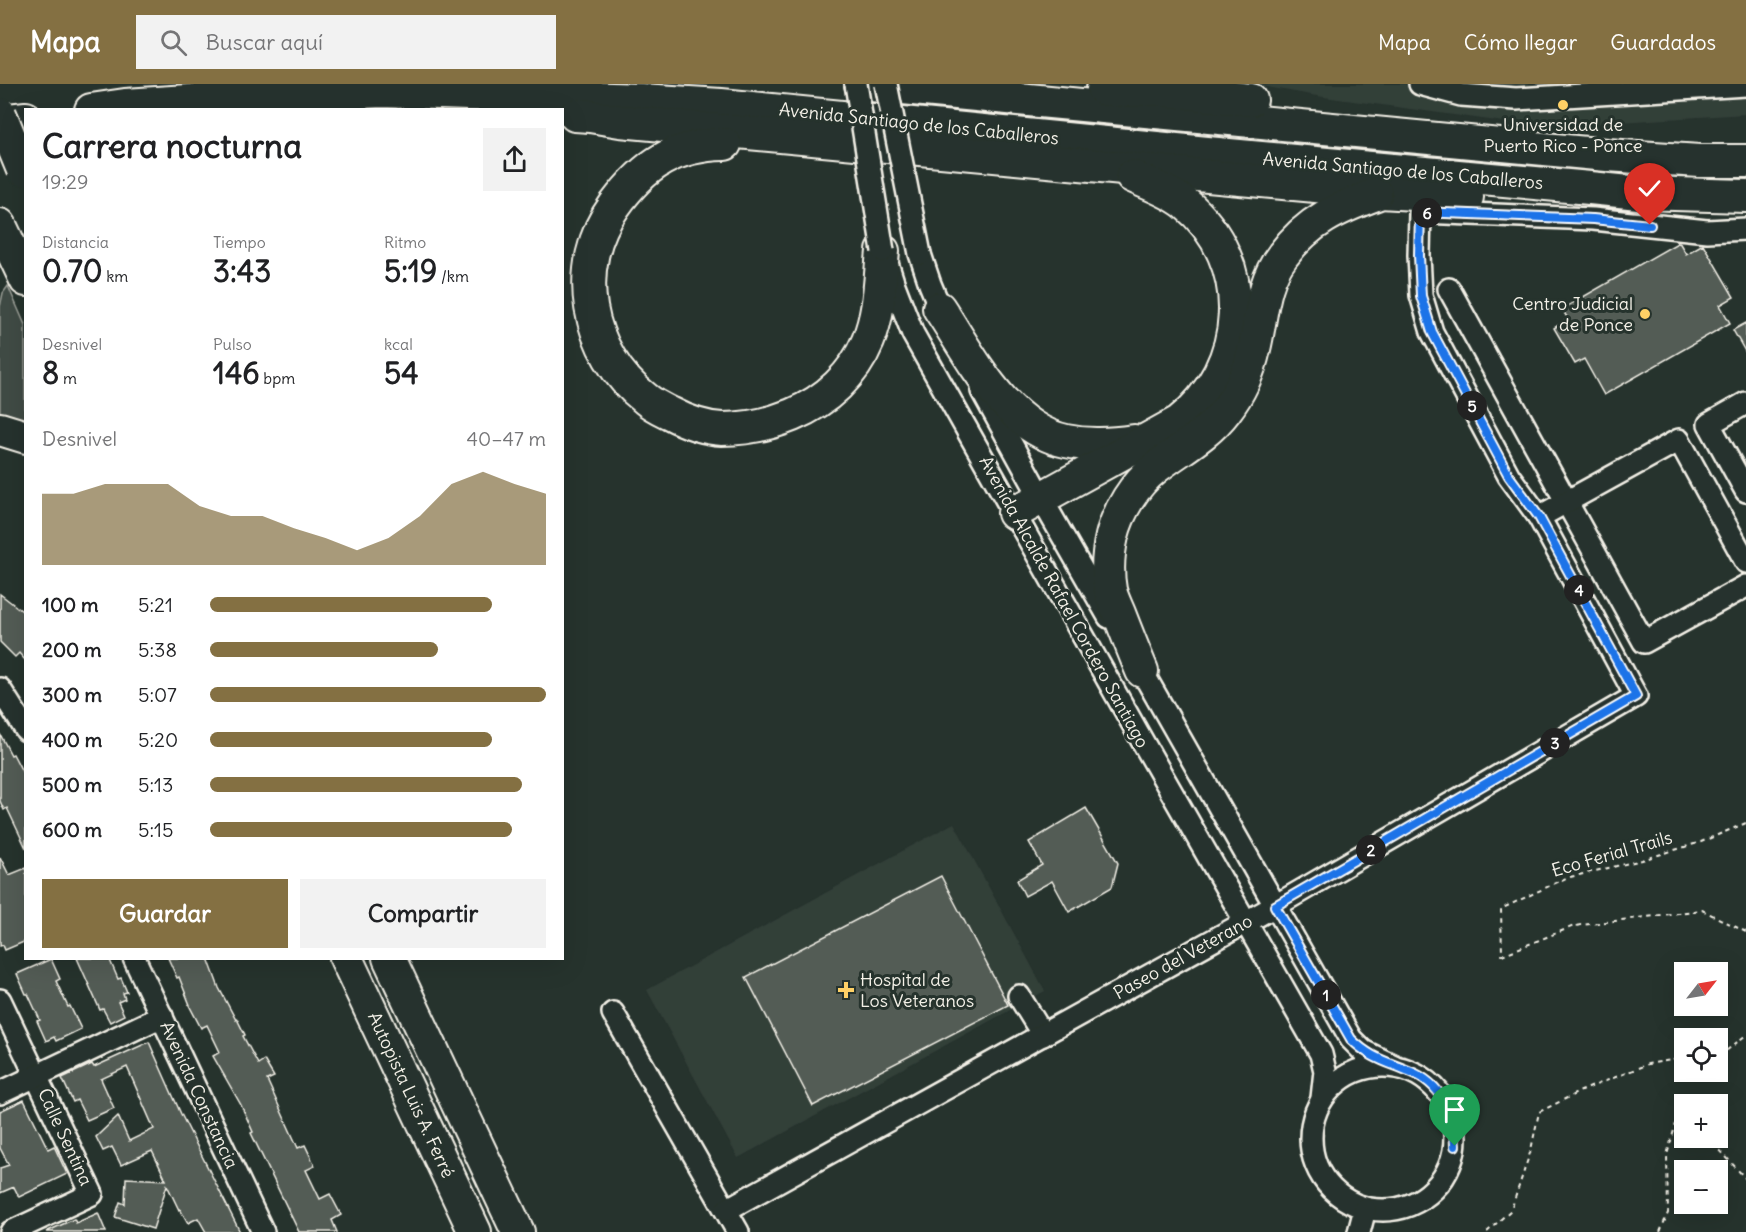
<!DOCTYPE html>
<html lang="es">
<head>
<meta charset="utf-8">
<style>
  :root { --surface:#fff; --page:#f2f2f2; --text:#202124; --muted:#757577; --accent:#847042 }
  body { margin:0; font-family:Delius,sans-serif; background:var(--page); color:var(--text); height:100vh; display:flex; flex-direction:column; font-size:22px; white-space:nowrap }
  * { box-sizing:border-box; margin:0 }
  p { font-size:20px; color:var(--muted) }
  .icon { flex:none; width:33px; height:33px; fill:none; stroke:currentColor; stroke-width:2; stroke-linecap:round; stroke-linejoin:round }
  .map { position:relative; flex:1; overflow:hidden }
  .drawer { position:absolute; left:24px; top:24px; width:540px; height:852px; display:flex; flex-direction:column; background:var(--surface); border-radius:0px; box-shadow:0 6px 24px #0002 }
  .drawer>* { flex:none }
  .needle { width:39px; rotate:59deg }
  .controls { position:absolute; left:1674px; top:878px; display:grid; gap:12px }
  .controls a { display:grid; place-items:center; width:54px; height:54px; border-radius:0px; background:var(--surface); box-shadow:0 6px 24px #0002; font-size:30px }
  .pin { position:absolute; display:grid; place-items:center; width:51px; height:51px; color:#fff; margin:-62px -26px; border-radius:50% 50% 50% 0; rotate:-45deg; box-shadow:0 0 6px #0007 }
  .pin .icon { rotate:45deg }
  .km { position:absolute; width:30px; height:30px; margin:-15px; border-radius:50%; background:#222; color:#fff; font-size:16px; line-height:30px; text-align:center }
  .round { display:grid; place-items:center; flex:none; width:63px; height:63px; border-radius:0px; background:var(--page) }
  .head { display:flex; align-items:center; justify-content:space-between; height:102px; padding:0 18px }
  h1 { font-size:33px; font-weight:800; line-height:45px }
  .stats { display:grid; grid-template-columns:repeat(3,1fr); gap:9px; height:102px; padding:6px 18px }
  .stats div { display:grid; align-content:center }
  .stats b { font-size:30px; font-weight:800 }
  .stats small { font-size:16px; font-weight:400 }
  .stats p { font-size:16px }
  .chart { height:168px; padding:12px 18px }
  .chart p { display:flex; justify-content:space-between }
  .chart svg { width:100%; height:108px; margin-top:6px; fill:var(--accent); opacity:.7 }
  .action { display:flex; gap:12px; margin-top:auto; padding:12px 18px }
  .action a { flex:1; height:69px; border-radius:0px; background:var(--accent); color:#fff; font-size:24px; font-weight:800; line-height:69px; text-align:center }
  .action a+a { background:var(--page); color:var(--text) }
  ul { padding:0 18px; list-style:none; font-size:20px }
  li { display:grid; grid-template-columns:96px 72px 1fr; align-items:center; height:45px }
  li i { height:15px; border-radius:8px; background:var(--accent) }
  header { display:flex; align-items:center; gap:36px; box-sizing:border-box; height:84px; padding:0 30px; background:var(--accent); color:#fff }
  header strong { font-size:28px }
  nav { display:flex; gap:33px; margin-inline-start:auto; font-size:21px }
  .search { width:420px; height:54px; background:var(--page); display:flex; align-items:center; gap:15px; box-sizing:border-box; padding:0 21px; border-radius:0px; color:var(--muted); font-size:22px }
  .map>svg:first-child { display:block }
</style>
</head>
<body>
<header>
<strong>Mapa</strong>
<div class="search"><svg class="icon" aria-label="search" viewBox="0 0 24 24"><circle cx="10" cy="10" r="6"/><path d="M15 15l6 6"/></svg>Buscar aquí</div>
<nav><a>Mapa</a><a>Cómo llegar</a><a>Guardados</a></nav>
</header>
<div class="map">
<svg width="1746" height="1148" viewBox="0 0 1746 1148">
  <rect width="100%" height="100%" fill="#26332d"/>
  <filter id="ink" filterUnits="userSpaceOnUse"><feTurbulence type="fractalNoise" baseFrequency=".0167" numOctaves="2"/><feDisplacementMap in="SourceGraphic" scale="12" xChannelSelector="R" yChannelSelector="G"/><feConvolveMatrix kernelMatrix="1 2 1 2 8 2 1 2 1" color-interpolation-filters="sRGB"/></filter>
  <g filter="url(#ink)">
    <g fill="#333f39">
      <path d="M 1251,0 L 1746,0 L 1746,30 L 1540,43 L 1317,12 Z"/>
      <path d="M 954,739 L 1045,907 L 738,1074 L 647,906 Z"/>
    </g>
    <path fill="#414b45" stroke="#9a9e96" stroke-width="1.5" d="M 8,202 L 25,241 L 25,345 L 0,338 L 0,223 L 3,209 Z"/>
    <g fill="#525c55" stroke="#f4f1e8" stroke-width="1.5">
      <path d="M 1679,158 L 1686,170 L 1703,160 L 1734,213 L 1720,221 L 1730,239 L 1604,311 L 1584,275 L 1575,280 L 1554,244 L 1568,235 L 1562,225 Z"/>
      <path d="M 1746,239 L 1746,269 L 1733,246 Z"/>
      <path d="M 0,510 L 26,530 L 26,577 L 19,569 L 15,573 L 0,558 Z"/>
      <path d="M 0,650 L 11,671 L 13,670 L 26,695 L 26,764 L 7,724 L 4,726 L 0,717 Z"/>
      <path d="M 1086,724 L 1118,779 L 1112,803 L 1069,828 L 1052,797 L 1025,812 L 1017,796 L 1042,781 L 1029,758 Z"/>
      <path d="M 0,773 L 9,791 L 26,784 L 26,857 L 5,866 L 3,861 L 0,862 Z"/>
      <path d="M 941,792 L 1008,921 L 813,1022 L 746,893 Z"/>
      <path d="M 77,874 L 109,874 L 118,895 L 121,894 L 127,908 L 123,909 L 125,915 L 118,918 L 124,931 L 110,938 L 103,925 L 100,926 Z"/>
      <path d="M 168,874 L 208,874 L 219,904 L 236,936 L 237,935 L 245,951 L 243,952 L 258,980 L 264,976 L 274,993 L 267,996 L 298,1064 L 305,1061 L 315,1082 L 306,1086 L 320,1115 L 330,1110 L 341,1131 L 332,1136 L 337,1148 L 299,1148 L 251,1049 L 253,1048 L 241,1021 L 213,972 L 220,968 L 207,941 L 201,944 L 189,921 L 190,921 L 179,893 L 177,894 Z"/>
      <path d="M 51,875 L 60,895 L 56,897 L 68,923 L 70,922 L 81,945 L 56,957 L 54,953 L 46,957 L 37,937 L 40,936 L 28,910 L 26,910 L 17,890 Z"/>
      <path d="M 149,958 L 181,1030 L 240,1148 L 206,1148 L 198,1134 L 188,1139 L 180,1125 L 179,1126 L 167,1101 L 153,1145 L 115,1133 L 120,1118 L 125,1120 L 126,1094 L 166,1096 L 152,1067 L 121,1081 L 112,1063 L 103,1067 L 96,1053 L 118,1032 L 129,1057 L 154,1045 L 127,983 L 101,995 L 114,1024 L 87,1036 L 77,1016 L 73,1018 L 62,994 L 92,980 L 94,983 Z"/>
      <path d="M 24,1016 L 48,1065 L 54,1062 L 67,1090 L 19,1113 L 14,1103 L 0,1109 L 0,1084 L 9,1081 L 0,1064 L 0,1027 Z"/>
      <path d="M 98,1129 L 106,1148 L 46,1148 L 74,1135 L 76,1139 Z"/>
    </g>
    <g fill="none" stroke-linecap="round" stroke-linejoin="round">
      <defs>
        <g id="minor">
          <path d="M 1420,0 L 1461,11 L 1516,15 L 1746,1"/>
          <path d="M 920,170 L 930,200 L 945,236"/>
          <path d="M 887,179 L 894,201 L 913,250 L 1144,660 L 1321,970 L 1325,987 L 1322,1014"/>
          <path d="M 1449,205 L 1644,558 L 1746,502"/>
          <path d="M 982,307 L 1041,414 L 1109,533"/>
          <path d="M 1746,319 L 1709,340 L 1746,407"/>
          <path d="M 1539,433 L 1679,356 L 1746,478"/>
          <path d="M 1135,575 L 1351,955 L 1363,967 L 1394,982"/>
          <path d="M 0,605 L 26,646"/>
          <path d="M 134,874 L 263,1148"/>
          <path d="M 1019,912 L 1043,951"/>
          <path d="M 0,916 L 92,1110 L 11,1148"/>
          <path d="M 613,929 L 738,1148"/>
          <circle cx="1383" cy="1054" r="72"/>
          <path d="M 0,1009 L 162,932"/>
          <path d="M 726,1126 L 1275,822 L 1636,612 L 1539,433 L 1509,392 L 1432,248 L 1421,211 L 1419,171 L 1420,128 L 1593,135 L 1707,147 L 1746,145"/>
          <path d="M 1359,1148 L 1365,1125"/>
        </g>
        <g id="highway">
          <path d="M 861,0 L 1607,71 L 1700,77 L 1746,77"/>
          <path d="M 1103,5 L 1123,7 L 1153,5 L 1251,16"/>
          <path d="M 91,26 L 125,21 L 251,13 L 382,7 L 641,16 L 721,21 L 1207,69 L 1590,104 L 1639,109 L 1746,112"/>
          <path d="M 575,31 L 590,32 L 620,37 L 1380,108 L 1467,113"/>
          <path d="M 0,37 L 26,34"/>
          <path d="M 725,60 C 674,61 645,80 615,121 C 570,182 586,269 646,315 C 653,321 662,325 670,329 C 685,337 704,344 722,345 C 746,345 770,340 792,331 C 826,317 854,291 868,257 C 880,228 880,197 883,167"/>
          <path d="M 0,141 L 26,196"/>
          <path d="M 939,224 C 971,272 1005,344 1066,357 C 1089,362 1111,360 1134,357"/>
          <path d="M 0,345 L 26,353"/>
          <path d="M 1014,429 L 1179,338 C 1249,283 1256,178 1185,119 C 1170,107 1149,100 1132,92"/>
          <path d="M 1142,587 C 1134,568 1127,550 1120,532 C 1117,524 1112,515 1110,506 C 1107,489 1108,469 1112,452 C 1118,427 1135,400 1155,384 C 1179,365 1206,352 1225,327 C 1240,308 1249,288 1254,265 C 1262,233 1261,199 1283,171 C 1308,137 1338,124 1376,110"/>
          <path d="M 346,874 L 475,1148"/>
          <path d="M 389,874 L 518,1148"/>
        </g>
      </defs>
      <use href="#minor" stroke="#f4f1e8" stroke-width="26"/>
      <use href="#highway" stroke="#f4f1e8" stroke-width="36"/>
      <g stroke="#f4f1e8" stroke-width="2" stroke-dasharray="4.5 4.5" stroke-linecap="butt">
        <path d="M 1746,739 L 1701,758 L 1642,776 L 1566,794 L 1501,825 L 1502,871 L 1574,842 L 1702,826 L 1746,848"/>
        <path d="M 1718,969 L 1726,967 L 1746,951"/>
        <path d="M 1708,1053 L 1746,1095"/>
        <path d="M 1487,1148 L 1511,1126 L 1531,1066 L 1539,1028 L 1581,1007 L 1648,980 L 1684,974"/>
        <path d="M 1660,1148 L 1668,1129 L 1667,1071 L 1680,1025 L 1684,1030"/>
      </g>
      <use href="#minor" stroke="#26332d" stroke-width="21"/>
      <use href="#highway" stroke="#26332d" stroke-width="32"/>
      <defs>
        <g id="minor-bridge">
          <path d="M 856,0 L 883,167"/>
          <path d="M 886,0 L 920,170"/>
        </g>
        <path id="highway-bridge" d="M 0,30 L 23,86"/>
      </defs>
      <use href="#minor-bridge" stroke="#f4f1e8" stroke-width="26" stroke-linecap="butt"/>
      <use href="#highway-bridge" stroke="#f4f1e8" stroke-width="36" stroke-linecap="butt"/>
      <use href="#minor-bridge" stroke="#26332d" stroke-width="21"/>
      <use href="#highway-bridge" stroke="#26332d" stroke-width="32"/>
    </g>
  </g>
  <g fill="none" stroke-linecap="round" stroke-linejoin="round" filter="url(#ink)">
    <defs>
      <path id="route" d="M 1455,1062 C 1455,1029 1441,999 1409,987 C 1385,977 1370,974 1351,955 L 1275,822 L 1636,612 L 1539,433 L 1509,392 L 1432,248 L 1421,212 L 1419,171 L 1420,128 L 1593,135 L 1650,141"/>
    </defs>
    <use href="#route" stroke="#fff" stroke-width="12"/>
    <use href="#route" stroke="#1a73e8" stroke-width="8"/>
  </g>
  <g fill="#ffd166" stroke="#26332d" stroke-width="2">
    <circle cx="1563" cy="21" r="6"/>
    <circle cx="1645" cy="230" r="6"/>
    <path d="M843 897h6v6h6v6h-6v6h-6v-6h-6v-6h6z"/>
  </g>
  <g text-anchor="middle" stroke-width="6" stroke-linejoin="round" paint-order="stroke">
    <g font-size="18" fill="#f4f1e8" stroke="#26332d">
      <text transform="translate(919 40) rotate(6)" y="6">Avenida Santiago de los Caballeros</text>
      <text transform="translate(1403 87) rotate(5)" y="6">Avenida Santiago de los Caballeros</text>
      <text transform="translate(1064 518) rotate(61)" y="6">Avenida Alcalde Rafael Cordero Santiago</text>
      <text transform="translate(1612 770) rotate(-16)" y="6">Eco Ferial Trails</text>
      <text transform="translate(1183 873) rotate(-29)" y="6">Paseo del Veterano</text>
      <text transform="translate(199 1011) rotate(65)" y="6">Avenida Constancia</text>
      <text transform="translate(411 1011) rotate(65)" y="6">Autopista Luis A. Ferré</text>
      <text transform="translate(65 1053) rotate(65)" y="6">Calle Sentina</text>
    </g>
    <g font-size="18" fill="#f4f1e8" stroke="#26332d">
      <text x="1563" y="47">Universidad de<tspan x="1563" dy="21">Puerto Rico - Ponce</tspan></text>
      <text x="1633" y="226" text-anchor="end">Centro Judicial<tspan x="1633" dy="21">de Ponce</tspan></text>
      <text x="860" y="902" text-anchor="start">Hospital de<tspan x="860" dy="21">Los Veteranos</tspan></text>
    </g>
  </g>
</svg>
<div class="controls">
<a><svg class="needle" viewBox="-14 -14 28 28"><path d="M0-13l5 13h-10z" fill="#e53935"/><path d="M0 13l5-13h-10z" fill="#757577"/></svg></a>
<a><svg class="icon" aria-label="locate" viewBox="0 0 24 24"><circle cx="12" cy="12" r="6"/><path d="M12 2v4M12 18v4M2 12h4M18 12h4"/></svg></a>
<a>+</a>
<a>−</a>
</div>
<div class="pin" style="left:1455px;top:1062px;background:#1e9e55"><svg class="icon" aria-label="arrive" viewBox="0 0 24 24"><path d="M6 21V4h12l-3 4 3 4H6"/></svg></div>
<div class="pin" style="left:1650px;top:141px;background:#d93025"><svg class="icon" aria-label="check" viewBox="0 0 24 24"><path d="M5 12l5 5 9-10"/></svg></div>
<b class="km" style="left:1326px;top:911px">1</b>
<b class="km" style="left:1371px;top:766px">2</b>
<b class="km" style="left:1555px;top:659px">3</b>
<b class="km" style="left:1579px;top:506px">4</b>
<b class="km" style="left:1472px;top:322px">5</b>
<b class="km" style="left:1427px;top:129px">6</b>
<section class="drawer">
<div class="head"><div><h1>Carrera nocturna</h1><p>19:29</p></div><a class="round"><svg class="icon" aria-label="share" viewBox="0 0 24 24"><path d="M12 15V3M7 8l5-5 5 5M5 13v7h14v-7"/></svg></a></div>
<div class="stats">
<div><p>Distancia</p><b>0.70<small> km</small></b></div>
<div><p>Tiempo</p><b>3:43</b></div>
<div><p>Ritmo</p><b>5:19<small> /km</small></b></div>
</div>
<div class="stats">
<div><p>Desnivel</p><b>8<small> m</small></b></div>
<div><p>Pulso</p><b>146<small> bpm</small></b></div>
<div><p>kcal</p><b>54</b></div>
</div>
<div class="chart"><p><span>Desnivel</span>40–47 m</p>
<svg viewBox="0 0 160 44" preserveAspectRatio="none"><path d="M0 44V15L10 15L20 11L30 11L40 11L50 20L60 24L70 24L80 29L90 33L100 38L110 33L120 24L130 11L140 6L150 11L160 15V44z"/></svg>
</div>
<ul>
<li><b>100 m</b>5:21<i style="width:84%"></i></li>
<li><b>200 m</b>5:38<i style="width:68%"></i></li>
<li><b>300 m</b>5:07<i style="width:100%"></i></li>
<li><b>400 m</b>5:20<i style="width:84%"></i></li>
<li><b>500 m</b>5:13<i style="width:93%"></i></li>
<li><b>600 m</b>5:15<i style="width:90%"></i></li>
</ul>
<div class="action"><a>Guardar</a><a>Compartir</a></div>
</section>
</div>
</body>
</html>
